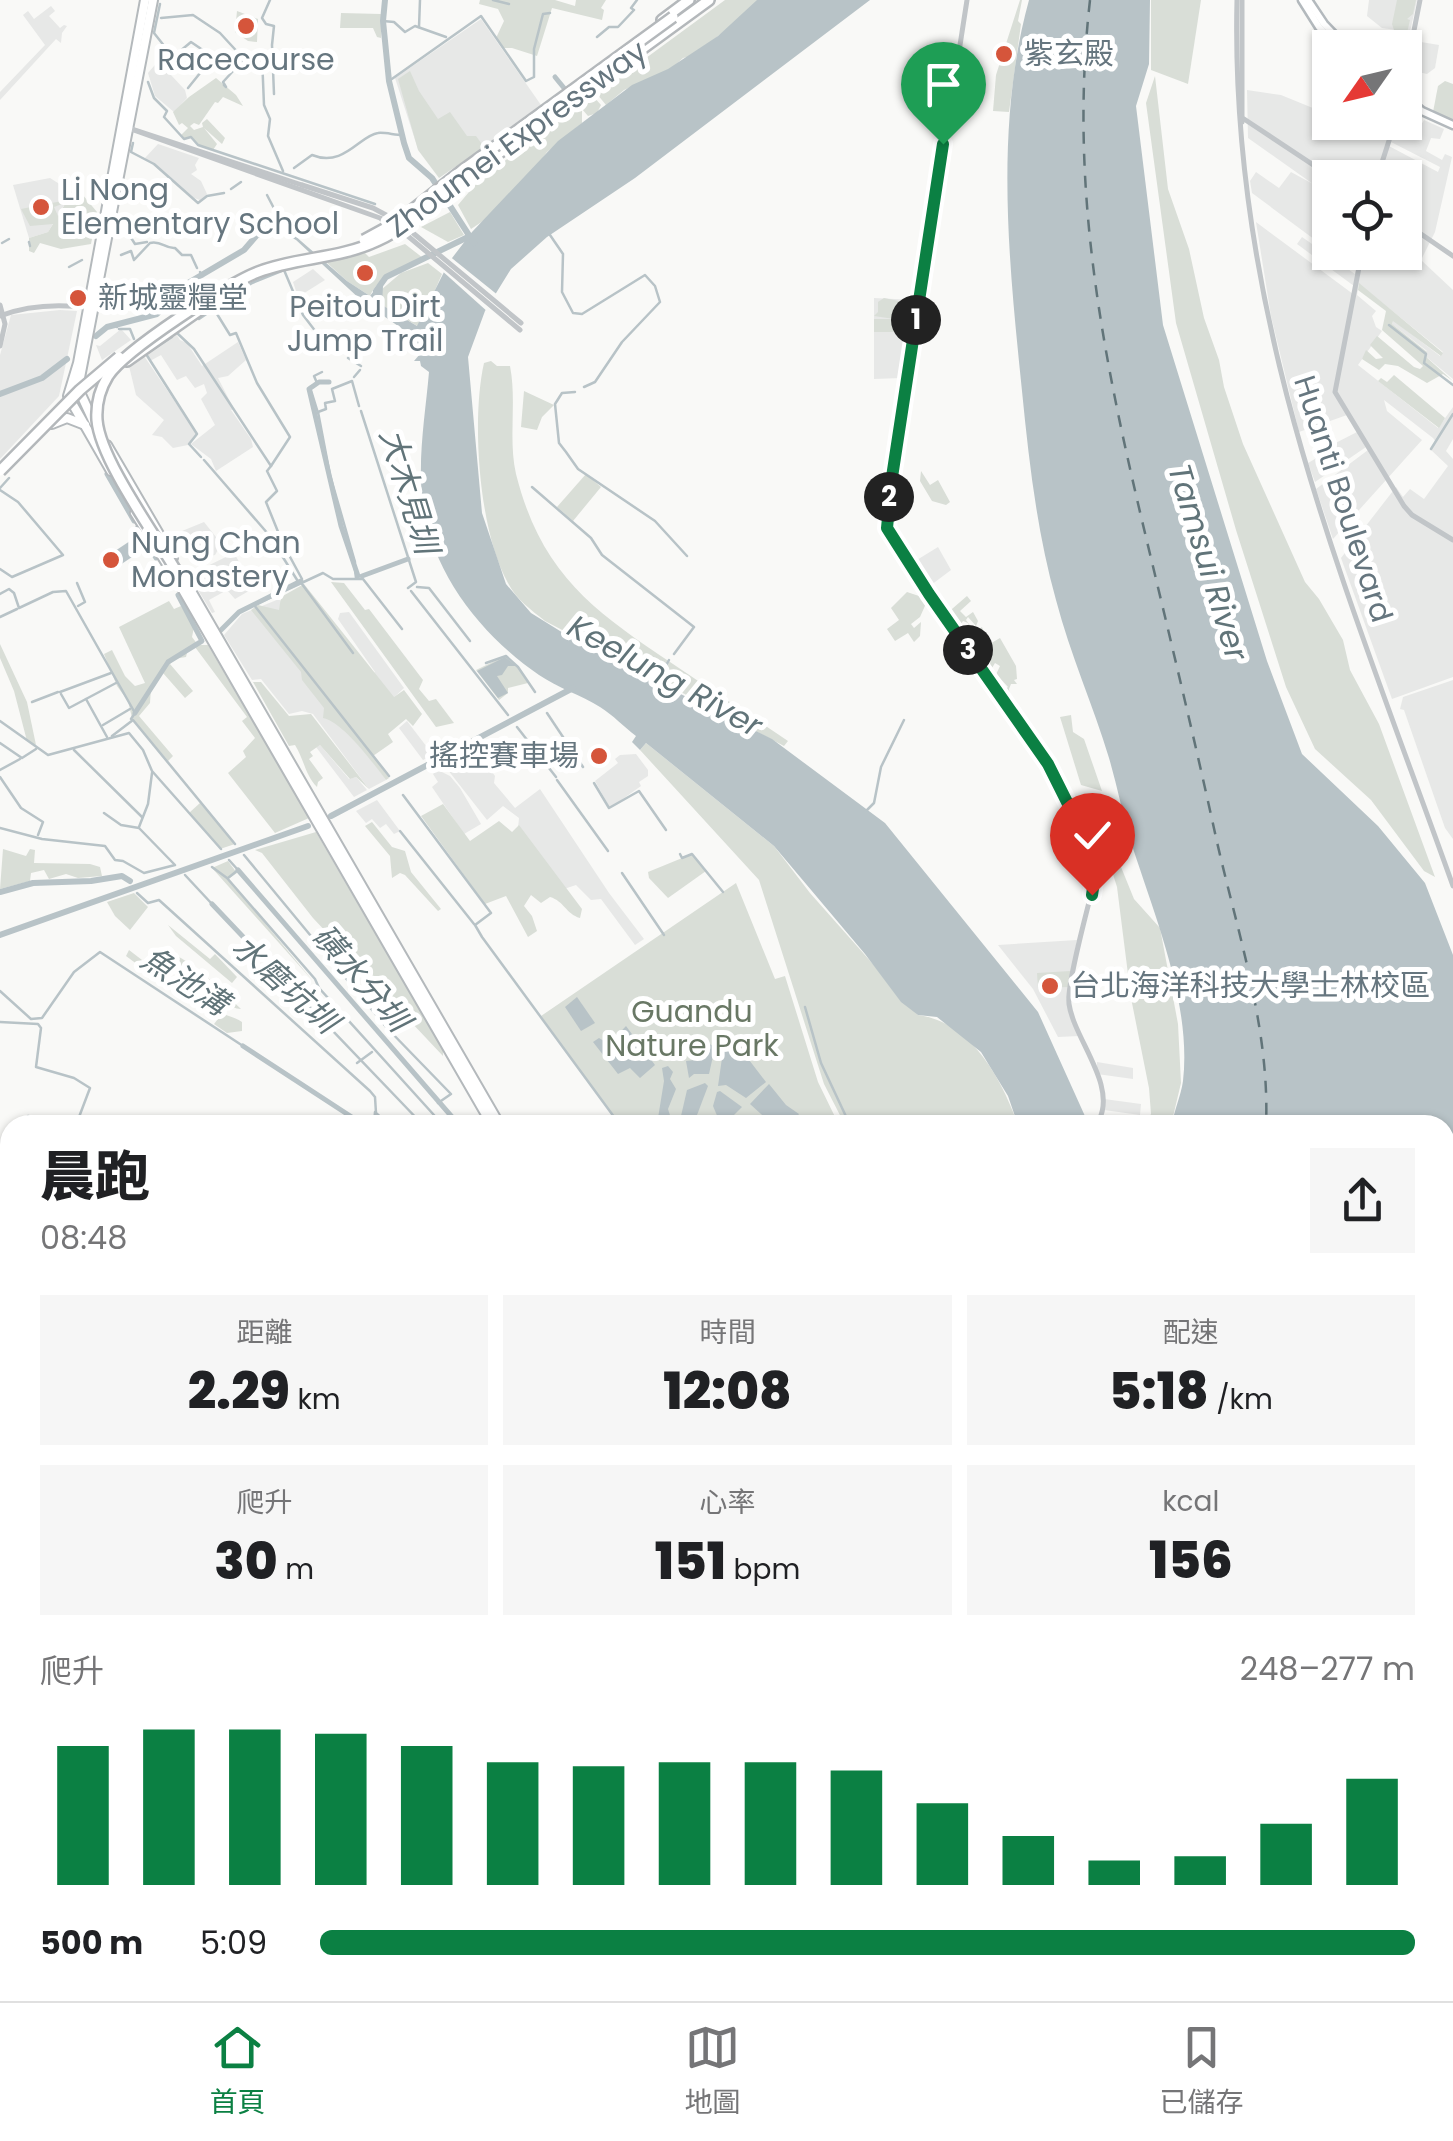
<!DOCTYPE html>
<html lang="zh-TW">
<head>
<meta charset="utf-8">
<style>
  :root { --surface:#fff; --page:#f6f6f6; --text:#202124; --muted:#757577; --line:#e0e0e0; --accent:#0b8043 }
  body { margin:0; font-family:Poppins,"Noto Sans TC",sans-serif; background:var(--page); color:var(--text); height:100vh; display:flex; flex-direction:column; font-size:38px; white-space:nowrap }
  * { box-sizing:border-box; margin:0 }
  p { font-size:32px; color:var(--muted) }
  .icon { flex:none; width:55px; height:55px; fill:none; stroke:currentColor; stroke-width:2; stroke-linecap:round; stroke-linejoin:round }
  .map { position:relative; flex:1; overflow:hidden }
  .details { position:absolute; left:0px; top:1115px; width:1455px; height:888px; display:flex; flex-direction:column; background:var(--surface); border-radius:30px 30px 0 0; box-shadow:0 2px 8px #0004 }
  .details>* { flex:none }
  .needle { width:65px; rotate:236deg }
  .tools { position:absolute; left:1312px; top:30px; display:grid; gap:20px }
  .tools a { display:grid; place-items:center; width:110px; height:110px; border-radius:0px; background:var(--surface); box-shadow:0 2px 8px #0004; font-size:50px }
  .pin { position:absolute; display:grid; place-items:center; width:85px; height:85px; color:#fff; margin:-102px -42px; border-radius:50% 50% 50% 0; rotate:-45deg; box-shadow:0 0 10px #0007 }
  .pin .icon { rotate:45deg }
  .km { position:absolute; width:50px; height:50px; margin:-25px; border-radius:50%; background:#222; color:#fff; font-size:28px; line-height:50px; text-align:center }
  .round { display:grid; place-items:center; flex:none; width:105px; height:105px; border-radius:0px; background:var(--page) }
  .head { display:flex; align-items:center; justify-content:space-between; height:170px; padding:0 40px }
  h1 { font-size:55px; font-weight:800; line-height:75px }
  .stats { display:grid; grid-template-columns:repeat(3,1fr); gap:15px; height:170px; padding:10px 40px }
  .stats div { display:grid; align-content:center; border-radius:0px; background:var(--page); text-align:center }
  .stats b { font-size:50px; font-weight:800 }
  .stats small { font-size:28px; font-weight:400 }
  .stats p { font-size:28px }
  .chart { height:280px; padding:20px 40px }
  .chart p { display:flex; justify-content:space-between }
  .chart svg { width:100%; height:180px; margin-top:10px; stroke:var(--accent); stroke-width:6 }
  ul { padding:0 40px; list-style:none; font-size:32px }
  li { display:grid; grid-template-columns:160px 120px 1fr; align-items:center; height:75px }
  li i { height:25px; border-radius:12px; background:var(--accent) }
  .menu { display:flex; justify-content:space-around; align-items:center; height:140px; border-top:2px solid var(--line); background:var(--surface); font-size:28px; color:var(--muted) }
  .menu a { display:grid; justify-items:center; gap:5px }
  .menu .current { color:var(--accent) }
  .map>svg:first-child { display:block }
</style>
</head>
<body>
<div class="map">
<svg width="1453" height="2001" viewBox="0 0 1453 2001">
  <rect width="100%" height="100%" fill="#f9f9f7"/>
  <g fill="#e7e8e7">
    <path d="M 1369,0 L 1417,0 L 1410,32 L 1382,28 L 1367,16 Z"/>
    <path d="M 51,6 L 55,11 L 49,16 L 60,28 L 64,25 L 67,26 L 62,33 L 61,43 L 56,39 L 0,100 L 0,92 L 45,45 L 23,15 L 28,11 L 34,19 Z"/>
    <path d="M 481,19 L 541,105 L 440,177 L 418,149 L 395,78 Z"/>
    <path d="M 1415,41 L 1439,45 L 1435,68 L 1427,74 L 1409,70 Z"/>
    <path d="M 167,51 L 174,59 L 170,74 L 185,90 L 187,98 L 174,112 L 155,96 L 148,73 Z"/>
    <path d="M 1247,90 L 1281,95 L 1330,115 L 1330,122 L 1368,123 L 1388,129 L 1391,131 L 1387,145 L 1438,172 L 1440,167 L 1391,142 L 1393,134 L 1414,137 L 1424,120 L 1444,129 L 1440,139 L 1431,138 L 1426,151 L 1442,160 L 1445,154 L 1452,157 L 1435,232 L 1421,260 L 1453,290 L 1453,379 L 1424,355 L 1427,351 L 1392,324 L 1393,320 L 1440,356 L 1443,352 L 1359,284 L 1357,295 L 1376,311 L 1372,316 L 1376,327 L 1382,331 L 1358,365 L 1438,428 L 1453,407 L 1453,439 L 1446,451 L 1453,459 L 1453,677 L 1392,699 L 1341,558 L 1396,487 L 1403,497 L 1410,489 L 1424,499 L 1448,466 L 1430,449 L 1436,442 L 1433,438 L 1384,400 L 1387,411 L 1422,440 L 1333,539 L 1316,489 L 1368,450 L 1366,447 L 1315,482 L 1308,463 L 1320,456 L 1318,452 L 1357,432 L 1347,415 L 1299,432 L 1271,316 L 1256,222 L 1353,294 L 1354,286 L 1297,244 L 1302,237 L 1355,274 L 1356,270 L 1332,253 L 1405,252 L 1405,178 L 1330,178 L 1330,251 L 1252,193 L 1250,181 L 1256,172 L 1279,188 L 1291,172 L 1313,184 L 1248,138 Z"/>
    <path d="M 158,144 L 199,158 L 195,165 L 197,170 L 191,174 L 201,181 L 207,194 L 202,201 L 192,197 L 145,158 Z"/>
    <path d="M 50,178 L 72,192 L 48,232 L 29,238 L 13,185 Z"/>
    <path d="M 313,269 L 325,280 L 298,297 L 293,282 Z"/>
    <path d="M 874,298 L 915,300 L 901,378 L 874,379 Z"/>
    <path d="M 60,310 L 77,311 L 59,396 L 0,459 L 0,355 L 11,315 Z"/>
    <path d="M 121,329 L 131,340 L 102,360 L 96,345 L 100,346 Z"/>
    <path d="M 176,334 L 180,340 L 187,343 L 202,366 L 238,342 L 246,360 L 228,376 L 218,378 L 234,409 L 231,410 L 251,439 L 253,447 L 216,471 L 211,459 L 191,444 L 215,425 L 201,399 L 207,393 L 204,384 L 195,388 L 186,376 L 177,380 L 161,355 L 150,361 L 146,354 Z"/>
    <path d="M 144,356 L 197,434 L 188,445 L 173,448 L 162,437 L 152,435 L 164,420 L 136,395 L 129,366 Z"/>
    <path d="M 204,522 L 224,547 L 219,548 L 215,555 L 201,558 L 196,552 L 187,557 L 182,555 L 177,548 L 183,544 L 182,531 Z"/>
    <path d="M 938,547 L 951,570 L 927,588 L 912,563 Z"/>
    <path d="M 234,553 L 254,588 L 235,599 L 227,590 L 209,600 L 215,612 L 212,613 L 189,575 Z"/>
    <path d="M 279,599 L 316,652 L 364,682 L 375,672 L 338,619 L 340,613 L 349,612 L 404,688 L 388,703 L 384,734 L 368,754 L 386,780 L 369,789 L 313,714 L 302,711 L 289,714 L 261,679 L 252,680 L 224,635 L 242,614 Z"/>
    <path d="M 1453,680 L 1453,839 L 1445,828 L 1404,710 L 1400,709 L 1403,697 Z"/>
    <path d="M 407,721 L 433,755 L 423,760 L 399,728 Z"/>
    <path d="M 320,745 L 349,779 L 356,777 L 367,790 L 354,797 L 316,747 Z"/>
    <path d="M 475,747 L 495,776 L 494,783 L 515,808 L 540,789 L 609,893 L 644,939 L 635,945 L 601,899 L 591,900 L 576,885 L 564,889 L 512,834 L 518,828 L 519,818 L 503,806 L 487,820 L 444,765 Z"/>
    <path d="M 636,754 L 648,770 L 648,776 L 639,782 L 641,786 L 610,808 L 595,781 L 618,763 L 615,759 L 620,755 Z"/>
    <path d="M 438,770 L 450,776 L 460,788 L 481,824 L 464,834 L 432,787 L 438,782 L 433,774 Z"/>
    <path d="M 377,800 L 400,831 L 394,834 L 386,824 L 380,828 L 372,819 L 366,823 L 356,811 Z"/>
    <path d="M 1077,940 L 1066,1002 L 1079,1036 L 1058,1037 L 1033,989 L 998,945 Z"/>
    <path d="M 1097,1062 L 1133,1068 L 1133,1079 L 1097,1074 Z"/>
    <path d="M 1104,1099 L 1141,1104 L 1140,1115 L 1104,1110 Z"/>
    <path d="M 0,1176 L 10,1182 L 10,1313 L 0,1307 Z"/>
  </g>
  <g fill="#d9ded7">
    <path d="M 480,0 L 555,0 L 575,6 L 576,0 L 606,0 L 601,8 L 604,10 L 602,20 L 552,8 L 537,56 L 512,48 L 502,48 L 496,38 L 504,21 L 498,9 L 479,4 Z"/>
    <path d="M 725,0 L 762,0 L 695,55 L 683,58 L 672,68 L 624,90 L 606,105 L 597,94 Z"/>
    <path d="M 1020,0 L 1022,0 L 1018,21 L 1021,24 L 1009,112 L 993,111 L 996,75 Z"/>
    <path d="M 1151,0 L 1201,0 L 1188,84 L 1151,70 Z"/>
    <path d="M 1397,0 L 1416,0 L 1413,14 L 1407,19 L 1410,20 L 1407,33 L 1394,30 L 1392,24 Z"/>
    <path d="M 237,11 L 258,19 L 257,42 L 248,41 L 235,32 Z"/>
    <path d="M 341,13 L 381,14 L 381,38 L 377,37 L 373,28 L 340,28 Z"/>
    <path d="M 410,71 L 419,91 L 438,119 L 450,112 L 467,136 L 476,136 L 484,147 L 439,178 L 418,150 L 398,79 Z"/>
    <path d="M 1155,76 L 1168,189 L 1189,249 L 1204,318 L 1219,360 L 1224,387 L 1243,444 L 1305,582 L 1319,599 L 1343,640 L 1350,670 L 1379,724 L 1435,877 L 1424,871 L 1371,800 L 1315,749 L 1286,687 L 1236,530 L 1176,323 L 1146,103 Z"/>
    <path d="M 216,78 L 236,95 L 243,106 L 223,97 L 218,103 L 215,102 L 199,125 L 194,123 L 190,126 L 194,130 L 203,127 L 202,123 L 207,119 L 225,138 L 222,144 L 204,128 L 217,144 L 213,150 L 198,145 L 192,137 L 184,139 L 181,135 L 188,128 L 182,123 L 179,125 L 173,112 L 189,97 Z"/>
    <path d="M 1445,81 L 1453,84 L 1453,121 L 1433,112 L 1438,86 Z"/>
    <path d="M 593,96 L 601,105 L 597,113 L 588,116 L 582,109 L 582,123 L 547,152 L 528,178 L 523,179 L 489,217 L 471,229 L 458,205 L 480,179 Z"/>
    <path d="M 72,192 L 82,194 L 97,212 L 91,244 L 61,249 L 40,243 L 34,253 L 29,251 L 29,238 L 48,232 L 53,224 L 30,226 L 21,209 L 62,201 L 62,204 L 54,207 L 58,216 Z"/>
    <path d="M 450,212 L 464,235 L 448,242 L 421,227 Z"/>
    <path d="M 405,244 L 423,258 C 402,267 379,275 370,296 L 347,281 L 325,261 L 365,253 L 369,257 Z"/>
    <path d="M 428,263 L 442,274 L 419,327 L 383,306 L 381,290 L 401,273 Z"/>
    <path d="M 1359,283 L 1443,353 L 1441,356 L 1393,321 L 1392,324 L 1427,352 L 1425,356 L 1453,381 L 1443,374 L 1427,383 L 1398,366 L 1385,364 L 1379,370 L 1362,359 L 1366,350 L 1376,359 L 1383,358 L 1370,345 L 1377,336 L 1414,367 L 1420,369 L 1423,366 L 1382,330 L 1386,311 L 1358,290 Z"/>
    <path d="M 884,298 L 909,303 L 908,315 L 912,319 L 899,319 L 899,332 L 874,332 L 874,319 L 894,319 L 874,316 L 878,312 L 878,302 Z"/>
    <path d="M 491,361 L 497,366 L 510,366 C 517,402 508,438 516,474 C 541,573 592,610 673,664 C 711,690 750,715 788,741 L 784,746 L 545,621 C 531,610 516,599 508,583 C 479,532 471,420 484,363 Z"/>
    <path d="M 1394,375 L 1445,418 L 1439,428 L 1378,381 L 1381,378 L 1387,382 Z"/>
    <path d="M 524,391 L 554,405 L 542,417 L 537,430 L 521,427 Z"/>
    <path d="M 921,471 L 930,485 L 938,480 L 950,502 L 946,505 L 932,501 L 920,481 Z"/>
    <path d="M 586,474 L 601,487 L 573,521 L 557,507 Z"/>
    <path d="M 331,582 L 344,583 L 365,610 L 369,609 L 423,680 L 419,689 L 429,701 L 436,699 L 454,723 L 436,727 Z"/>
    <path d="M 304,584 L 394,697 L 404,690 L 422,714 L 413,726 L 406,719 L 388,734 L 393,742 L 373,756 L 389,778 L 386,780 C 373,763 343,722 323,718 L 324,708 L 302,680 L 301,672 L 251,610 L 258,605 L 279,610 L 281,597 Z"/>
    <path d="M 907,592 L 928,599 L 920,617 L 911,624 L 914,628 L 921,622 L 920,636 L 914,642 L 908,633 L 895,641 L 887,629 L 899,620 L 891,608 Z"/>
    <path d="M 967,596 L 971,601 L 960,611 L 966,617 L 973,612 L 978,621 L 976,626 L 968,617 L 966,620 L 972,628 L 964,638 L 970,629 L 968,623 L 963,621 L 958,629 L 945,615 Z"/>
    <path d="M 169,601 L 174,609 L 181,606 L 194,627 L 192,637 L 198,645 L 208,645 L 309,818 L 275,833 L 228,773 L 246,757 L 243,751 L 255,738 L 242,721 L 247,717 L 195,647 L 188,649 L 186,657 L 174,659 L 170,664 L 193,691 L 185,698 L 163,673 L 151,688 L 150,703 L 139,716 L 173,756 L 168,761 L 132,718 L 128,701 L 117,686 L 104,654 L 112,650 L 125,676 L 135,686 L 145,683 L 119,627 Z"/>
    <path d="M 982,627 L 988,645 L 1000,638 L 1016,666 L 1017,679 L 1014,680 L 1017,684 L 1011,684 L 1009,689 L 1010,697 L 1002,692 L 1008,687 L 998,676 L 993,681 L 1000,666 L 995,663 L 989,673 L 991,656 L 983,650 L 977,656 L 982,646 L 972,635 Z"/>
    <path d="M 0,644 L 27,702 L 36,745 L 27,741 L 14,691 L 0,658 Z"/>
    <path d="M 505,656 L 518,667 L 528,683 L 508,688 L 508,693 L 499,700 L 476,670 Z"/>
    <path d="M 253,682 L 261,682 L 289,716 L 311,714 L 369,789 L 356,777 L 350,779 L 320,745 L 310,752 L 313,756 L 309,759 L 323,778 L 318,782 L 317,787 C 305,775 304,759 295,745 L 289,746 Z"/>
    <path d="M 1071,715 L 1073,732 L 1084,739 L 1102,791 L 1081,785 L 1060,717 Z"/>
    <path d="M 646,743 L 774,846 L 810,893 L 918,1015 C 971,1022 1002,1079 1018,1125 L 845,1125 L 824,1084 L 759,880 L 640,750 Z"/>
    <path d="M 200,803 L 235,844 L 220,849 L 189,813 Z"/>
    <path d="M 443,804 L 470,841 L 499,821 L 512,832 L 519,825 L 582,909 L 580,918 C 566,914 564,901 550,897 L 541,903 L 531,895 L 524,906 L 532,916 L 537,931 L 528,937 L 506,896 L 485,904 L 421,816 Z"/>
    <path d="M 372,822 L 392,847 L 405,851 L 411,872 L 441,909 L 438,911 L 405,875 L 400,873 L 392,878 L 390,856 L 365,826 Z"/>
    <path d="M 316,832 L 443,1050 L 443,1056 L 313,918 L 262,853 L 255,850 Z"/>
    <path d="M 3,849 L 26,856 L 30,849 L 35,850 L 34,863 L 90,864 L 100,867 L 102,876 L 78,878 L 66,874 L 49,879 L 44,870 L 31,873 L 30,881 L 0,889 Z"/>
    <path d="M 692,854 L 706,871 L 668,898 L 649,878 L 648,872 Z"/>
    <path d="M 228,861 L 237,873 L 228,879 L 313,981 L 212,868 Z"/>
    <path d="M 1119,862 L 1134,899 L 1160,928 L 1178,1024 L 1181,1083 L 1171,1125 L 1151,1125 L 1150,1120 L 1150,1125 L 1144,1125 L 1151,1114 L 1149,1088 L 1131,998 L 1117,887 L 1110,865 Z"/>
    <path d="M 736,883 L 775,979 L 785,976 L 818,1082 L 839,1125 L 620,1125 L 541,1016 Z"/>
    <path d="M 134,893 L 148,907 L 130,930 L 115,916 L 107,902 Z"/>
    <path d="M 168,925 L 210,959 L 215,954 L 237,977 L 232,983 L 176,936 Z"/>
    <path d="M 159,949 C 179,953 202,972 217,986 L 225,985 L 224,993 L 241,1009 C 221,1009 177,965 159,949 Z"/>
    <path d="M 129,950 L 177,987 L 186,978 C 197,985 202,996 214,1002 L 212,1007 C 222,1016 232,1015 242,1022 L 242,1031 L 227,1033 L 214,1024 L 218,1019 L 178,988 L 173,991 L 126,956 Z"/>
    <path d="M 1070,971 L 1069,987 L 1038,988 L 1037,973 Z"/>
    <path d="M 1445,1585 L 1453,1589 L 1453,1729 L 1445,1732 L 1448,1744 L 1445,1748 Z"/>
    <path d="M 0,1612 L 10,1620 L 10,1666 L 0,1668 Z"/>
    <path d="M 8,1687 L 10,1689 L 10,1754 L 0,1751 L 0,1698 Z"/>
    <path d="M 1453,1802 L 1453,2001 L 1218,2001 L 1220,1992 L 1445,1992 L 1445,1807 Z"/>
    <path d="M 0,1817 L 5,1822 L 10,1819 L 10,1843 L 1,1842 L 10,1845 L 10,1880 L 0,1874 Z"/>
    <path d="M 945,1993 L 1203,1992 L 1208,2001 L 939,2001 Z"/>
  </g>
  <g fill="#b8c3c7">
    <path d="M 757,0 L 870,0 L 635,178 L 547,237 L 511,269 L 485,311 L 468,357 L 482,513 L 506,584 L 531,613 L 589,649 L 772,739 L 885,823 L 1038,1012 L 1089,1125 L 1018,1125 L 1008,1096 L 981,1052 L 937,1017 L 918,1015 L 901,1002 L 865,954 L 774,846 L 646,743 L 640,750 L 632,742 L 636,736 C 624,727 613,715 600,707 C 581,695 558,688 539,675 C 474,630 422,560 421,479 C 420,443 426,407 429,372 L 421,366 L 420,361 L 414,361 L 420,354 L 411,341 L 414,337 L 362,301 L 296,240 L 276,229 L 275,226 L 286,228 L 347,281 L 370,296 L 380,283 L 383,286 L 382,305 L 417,326 L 449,262 L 472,232 L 558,141 L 632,85 L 668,69 L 718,36 Z"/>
    <path d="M 1029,0 L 1150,0 L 1149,64 L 1136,106 L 1163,325 L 1267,661 L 1302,754 L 1378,826 L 1425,883 L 1453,955 L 1453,1346 L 1445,1355 L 1445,1125 L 1172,1125 C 1174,1110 1181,1096 1183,1081 C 1192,1003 1153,912 1130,839 C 1122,812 1117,785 1109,758 C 1093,705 1070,654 1056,600 C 1037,532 1029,462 1022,391 C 1009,263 994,127 1029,0 Z"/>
    <path d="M 130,541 L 138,553 L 114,569 L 115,566 L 106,557 Z"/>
    <path d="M 505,657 L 516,666 L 508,666 L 502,675 L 497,676 L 508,693 L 498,698 L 477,671 Z"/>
    <path d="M 577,997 L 595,1023 L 581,1031 L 565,1007 Z"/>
    <path d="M 626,1026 L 655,1065 L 640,1078 L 630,1068 L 618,1074 L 593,1042 L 599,1038 L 609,1044 Z"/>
    <path d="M 702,1040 L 715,1047 L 709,1074 L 694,1074 L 689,1078 L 686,1061 L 695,1060 Z"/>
    <path d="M 729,1043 L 743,1052 L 766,1082 L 746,1098 L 726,1085 L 718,1086 L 724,1044 Z"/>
    <path d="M 668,1066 L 673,1072 L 670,1079 L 676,1089 L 668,1109 L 673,1125 L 663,1125 L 658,1118 L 664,1081 L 662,1068 Z"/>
    <path d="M 705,1083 L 708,1086 L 694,1123 L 685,1125 L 681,1116 L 687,1090 Z"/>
    <path d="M 769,1084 L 786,1105 L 799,1114 L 791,1125 L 773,1125 L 750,1104 Z"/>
    <path d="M 720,1091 L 742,1107 L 724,1125 L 721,1125 L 713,1106 L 717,1092 Z"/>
    <path d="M 413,1992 L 740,1992 L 740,1993 L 729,2001 L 407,2001 L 412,1998 Z"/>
  </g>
  <path fill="#f9f9f7" d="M 448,255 L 499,296 L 489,313 L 440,269 Z"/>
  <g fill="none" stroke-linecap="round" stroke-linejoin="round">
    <g stroke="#b8c3c7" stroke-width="2.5">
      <path d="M 270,0 L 262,18 L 266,24 L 274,26 L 272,45 L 274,94"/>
      <path d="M 493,0 L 509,4"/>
      <path d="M 160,4 L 154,33 L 173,57 L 191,42 L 213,57 L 188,88"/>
      <path d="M 161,18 L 193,15 L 220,33 L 243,58"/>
      <path d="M 383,21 L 394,22 L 405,32 L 415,26 L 446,37"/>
      <path d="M 419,27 L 420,0"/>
      <path d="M 597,37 L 609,27 L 618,27 L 634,10 L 631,8 L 637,0"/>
      <path d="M 389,81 L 481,16 L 526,81 L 534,77 L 534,49 L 543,14 L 550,13"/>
      <path d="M 148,82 L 154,98 L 167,111 L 164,117 L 184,139 L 191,137 L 198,145 L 375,204"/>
      <path d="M 224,85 L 226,87 L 223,82 L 245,58 L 262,57 L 264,105 L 270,119 L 268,136 L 283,171"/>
      <path d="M 133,143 L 131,152 L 154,164 L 198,203 L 207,196 L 224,193"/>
      <path d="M 294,168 L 312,155 C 344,168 360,135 378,133 C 384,132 395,135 402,135"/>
      <path d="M 231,189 L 241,182"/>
      <path d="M 267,195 L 279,218"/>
      <path d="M 119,219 L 135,244 L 147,242"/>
      <path d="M 550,235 L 563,254 L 562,292 L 573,313 L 582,314 L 645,275 L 655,286 L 660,302 L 622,342 L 595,382 L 584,387"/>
      <path d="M 29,242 L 30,246"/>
      <path d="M 2,243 L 9,239"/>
      <path d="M 121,255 L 131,251 L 134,260 L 150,243 C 161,240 165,249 175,248 L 182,255 L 191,255 L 197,268"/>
      <path d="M 69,267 L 82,260"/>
      <path d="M 200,272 L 203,276"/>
      <path d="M 222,305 L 216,311 L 217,314 L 230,335 L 236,333 L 257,383 L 290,437 L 271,466"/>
      <path d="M 199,319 L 252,283 L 284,270 L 303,315 L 326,345"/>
      <path d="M 115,325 L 117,327"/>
      <path d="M 1389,325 L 1426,354 L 1424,363 L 1453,385"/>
      <path d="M 119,329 L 130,329 L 134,339"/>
      <path d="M 177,333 L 194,349 L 271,466 L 267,471 L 277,491 L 266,502 L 283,544 L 302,579"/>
      <path d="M 172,337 L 146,354 L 197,434 L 189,444 L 201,457"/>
      <path d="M 348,358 L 361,366"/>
      <path d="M 354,377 L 360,370"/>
      <path d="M 575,392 L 562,393 L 555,404 L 559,443 L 566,452 L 578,469 L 655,521 L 687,556"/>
      <path d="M 361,411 L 416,582 L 408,588"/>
      <path d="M 318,413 L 310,387 L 317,383 L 314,376 L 322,372"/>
      <path d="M 1431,449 L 1453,414"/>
      <path d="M 204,460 L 269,535 L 299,583"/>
      <path d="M 532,487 L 591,538 L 602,555 L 694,627 L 674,654"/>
      <path d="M 0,488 L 9,478"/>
      <path d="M 0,490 L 18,502 L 63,555 L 12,577 L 0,569"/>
      <path d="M 354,561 L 356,578"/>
      <path d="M 355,562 L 330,475 L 318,412 L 326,409 L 325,403 L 335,401 L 332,389 L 352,381 L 359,406"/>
      <path d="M 77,583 L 85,602 L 78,606"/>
      <path d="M 302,584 L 353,653"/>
      <path d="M 417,587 L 429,588 L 470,641"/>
      <path d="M 411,591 L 508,715"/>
      <path d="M 0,594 L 9,589 L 14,593 L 19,608 L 53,592 L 66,591 L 135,713 L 131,719"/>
      <path d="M 0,617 L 17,609"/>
      <path d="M 486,663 L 506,656 L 518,667 L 535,692"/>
      <path d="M 655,685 L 669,660"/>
      <path d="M 60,692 L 111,673"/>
      <path d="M 61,694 L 69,708 L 116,683"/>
      <path d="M 86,699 L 107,737"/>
      <path d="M 32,702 L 58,692"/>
      <path d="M 547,713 L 583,767"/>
      <path d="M 0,721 L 48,755 L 129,733 L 143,750 L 152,771 L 221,849"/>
      <path d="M 103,725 L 130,709"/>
      <path d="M 517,727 L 556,777"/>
      <path d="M 112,736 L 133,720 L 235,844"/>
      <path d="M 0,743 L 22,758 L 36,749"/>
      <path d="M 74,750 L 142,817"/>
      <path d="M 0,770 L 20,759"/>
      <path d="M 389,776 L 254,605 L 323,573 L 333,579 L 363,579 L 402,629"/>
      <path d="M 0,777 L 21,808 L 43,822 L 38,835"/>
      <path d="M 557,780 L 608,851"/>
      <path d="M 594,783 L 609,808 L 639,791 L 666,830"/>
      <path d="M 403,795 L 491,913 L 475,925 L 482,937 L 620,1125"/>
      <path d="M 867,810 L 874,803 L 881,767 L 904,720"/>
      <path d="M 139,827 L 148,804 L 152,773"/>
      <path d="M 0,828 L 42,839 L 105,846 L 115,860 L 123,861 L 144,873 L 175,865 L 139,828 L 121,825 L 104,813"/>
      <path d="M 400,831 L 474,924"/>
      <path d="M 680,854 L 682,858 L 692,854 L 723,892"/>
      <path d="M 244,855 L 387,1028 L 451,1094 L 438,1103"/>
      <path d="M 212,867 L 227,878 L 315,979 L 319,988 L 443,1125"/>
      <path d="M 622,873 L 664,935"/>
      <path d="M 185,875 L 212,904"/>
      <path d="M 228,878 L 238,870 L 229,860"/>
      <path d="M 137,893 L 148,903 L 159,900 L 370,1091 L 375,1097 L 376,1113 L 389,1125"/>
      <path d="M 0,991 L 31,1019 L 42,1018 L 74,972 L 100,952 L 243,1046"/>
      <path d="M 307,1004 L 423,1125"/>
      <path d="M 805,1007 L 821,1063 L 850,1125"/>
      <path d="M 0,1022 L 38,1024 L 41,1028 L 36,1067 L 74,1078 L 90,1088 L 76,1125"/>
      <path d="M 357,1063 L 372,1052"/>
      <path d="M 28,1116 L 73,1123"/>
      <path d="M 305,1123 L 306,1125"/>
      <path d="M 374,1125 L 375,1112"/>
      <path d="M 0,1164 L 10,1166"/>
      <path d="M 0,1688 L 10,1686"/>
      <path d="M 1445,1803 L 1453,1798"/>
      <path d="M 1445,1848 L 1453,1852"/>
      <path d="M 386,1992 L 388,2001"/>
      <path d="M 1212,1992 L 1214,2001"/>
      <path d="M 6,2001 L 10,2001"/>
      <path d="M 841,2001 L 848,1998 L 848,1992"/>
    </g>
    <g stroke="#b8c3c7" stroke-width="5">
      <path d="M 555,77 L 564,88"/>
      <path d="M 329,382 L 319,382 L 309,389 L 341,526 L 358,576"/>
      <path d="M 107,474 L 134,521"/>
      <path d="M 138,527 L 156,558"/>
      <path d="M 362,576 L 408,559"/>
      <path d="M 221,630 L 239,612 L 301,581"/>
      <path d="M 135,713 L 168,662 L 202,641 L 178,595"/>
      <path d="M 238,870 L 459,1125"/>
      <path d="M 212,904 L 307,1004"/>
      <path d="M 243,1046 L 364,1125"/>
      <path d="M 0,1170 L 10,1177"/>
    </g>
    <g stroke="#b8c3c7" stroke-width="6">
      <path d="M 385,0 L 383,21 L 389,81 L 404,143 L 409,158 L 432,178 L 474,243"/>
      <path d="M 376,291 L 386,277 L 468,237"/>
      <path d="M 96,336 L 107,327 L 157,314 L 188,283 L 244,250 L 257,235 L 279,229"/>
      <path d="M 0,394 L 42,378 L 67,359"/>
      <path d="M 331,816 L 573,688"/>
      <path d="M 0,892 L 33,883 L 91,881 L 122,876 L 130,881"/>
      <path d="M 0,935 L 308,826"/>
    </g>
    <g stroke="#617479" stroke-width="2.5" stroke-dasharray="12 10" stroke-linecap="butt">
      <path d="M 1090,0 C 1068,194 1105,367 1150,554 C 1173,650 1196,746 1217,842 C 1238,934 1270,1030 1266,1125"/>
      <path d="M 565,2001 L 573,1992"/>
    </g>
    <defs>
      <g id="secondary">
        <path d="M 1302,0 L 1319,27 L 1339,48"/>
        <path d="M 1308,0 L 1324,24 L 1347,48"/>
        <path d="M 1405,69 L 1407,67"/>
        <path d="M 1405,97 L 1422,111 L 1453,125"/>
        <path d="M 1445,1460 L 1453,1461"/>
      </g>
      <g id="primary">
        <path d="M 52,424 L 67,418 L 85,425"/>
        <path d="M 97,429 L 78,388 L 153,0"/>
        <path d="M 107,445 L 173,558"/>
        <path d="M 111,471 L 68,396 L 78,363 L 145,0"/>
        <path d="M 135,513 L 183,590 L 492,1125"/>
        <path d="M 187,584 L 500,1125"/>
        <path d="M 266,2001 L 279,1992"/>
        <path d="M 778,2001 L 787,1992"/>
      </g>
      <g id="trunk">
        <path d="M 662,20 L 689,0"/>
        <path d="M 476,170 L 709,0"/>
        <path d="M 127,361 L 221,295"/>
        <path d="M 175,569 L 188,587"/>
      </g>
    </defs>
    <use href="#secondary" stroke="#b3b9bd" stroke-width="11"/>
    <use href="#primary" stroke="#b4b9bc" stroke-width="12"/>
    <use href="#trunk" stroke="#b4b8bb" stroke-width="14"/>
    <g stroke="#c1c5c8" stroke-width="5">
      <path d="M 967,0 L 886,521 L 929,594 L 1048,764 L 1096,860 L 1096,875 C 1090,900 1066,985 1069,1004 C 1074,1039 1117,1085 1099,1120"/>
      <path d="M 1237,0 C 1229,320 1348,592 1453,886"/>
      <path d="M 1242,0 L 1242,122"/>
      <path d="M 1405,76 L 1420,0"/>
      <path d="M 1244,119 L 1333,178"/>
      <path d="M 128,128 L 380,218 L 403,232 L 520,330"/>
      <path d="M 129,128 L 302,185"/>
      <path d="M 1377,178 L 1395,122"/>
      <path d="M 1405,223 L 1453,256"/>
      <path d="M 1362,252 L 1335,392 L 1404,506 L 1412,515 L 1453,540"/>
      <path d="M 0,305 L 5,324 L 0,346"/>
      <path d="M 0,316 C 28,305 61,304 91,308"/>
      <path d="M 0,1319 L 10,1325"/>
      <path d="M 1445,1512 L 1453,1509"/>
      <path d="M 1217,1992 L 1218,2001"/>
    </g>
    <use href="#secondary" stroke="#fff" stroke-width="6"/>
    <use href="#primary" stroke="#fff" stroke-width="8"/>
    <use href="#trunk" stroke="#fff" stroke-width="9"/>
    <defs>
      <g id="rail">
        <path d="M 0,1308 L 10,1314"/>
        <path d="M 283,2001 L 296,1992"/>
      </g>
    </defs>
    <use href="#rail" stroke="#a3a9ae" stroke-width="6"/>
    <use href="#rail" stroke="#fff" stroke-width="2.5" stroke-dasharray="8" stroke-linecap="butt"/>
    <defs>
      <g id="trunk-bridge">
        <path d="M 364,240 L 397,222 L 460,172 L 673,17"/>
        <path d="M 0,471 L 80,390 L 119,357"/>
        <path d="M 175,569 C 154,533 100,459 97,420 C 96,405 100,389 108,376 C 125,350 228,283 258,272 C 297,257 339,259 377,241 C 414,224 444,194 476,170"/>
      </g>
    </defs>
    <use href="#trunk-bridge" stroke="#b4b8bb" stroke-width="14" stroke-linecap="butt"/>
    <path stroke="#c1c5c8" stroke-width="5" d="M 302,185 L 373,208 L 401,223 L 521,323"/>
    <use href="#trunk-bridge" stroke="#fff" stroke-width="9"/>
  </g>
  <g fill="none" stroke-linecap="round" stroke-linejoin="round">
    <defs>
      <path id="route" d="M 943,144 L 892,477 L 887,528 L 929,594 L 1048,764 L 1097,862 L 1092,895"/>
    </defs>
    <use href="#route" stroke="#fff" stroke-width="20"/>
    <use href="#route" stroke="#0b8043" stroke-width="12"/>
  </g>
  <g fill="#d5553b" stroke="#fff" stroke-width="4">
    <circle cx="246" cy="26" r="10"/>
    <circle cx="1004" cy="54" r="10"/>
    <circle cx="41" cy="207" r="10"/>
    <circle cx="365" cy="273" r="10"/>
    <circle cx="78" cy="298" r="10"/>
    <circle cx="111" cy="560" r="10"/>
    <circle cx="599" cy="756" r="10"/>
    <circle cx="1050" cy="986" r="10"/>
  </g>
  <g text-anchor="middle" stroke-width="10" stroke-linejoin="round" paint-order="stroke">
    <g font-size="30" fill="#66767f" stroke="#fff" text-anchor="start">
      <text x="1024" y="64">紫玄殿</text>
      <text x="246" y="70" text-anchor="middle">Racecourse</text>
      <text x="61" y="200">Li Nong<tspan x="61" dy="34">Elementary School</tspan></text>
      <text x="98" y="308">新城靈糧堂</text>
      <text x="365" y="317" text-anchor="middle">Peitou Dirt<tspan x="365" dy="34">Jump Trail</tspan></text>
      <text x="131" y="553">Nung Chan<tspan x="131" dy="34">Monastery</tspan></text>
      <text x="579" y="766" text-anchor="end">搖控賽車場</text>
      <text x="1070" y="996">台北海洋科技大學士林校區</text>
    </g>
    <g font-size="30" fill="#66767f" stroke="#fff">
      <text transform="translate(517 139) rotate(-36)" y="10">Zhoumei Expressway</text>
      <text transform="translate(1343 499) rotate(72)" y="10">Huanti Boulevard</text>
    </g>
    <g font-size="30" fill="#697865" stroke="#fff">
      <text x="692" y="1022">Guandu<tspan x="692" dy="34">Nature Park</tspan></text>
    </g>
    <g font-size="32" font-style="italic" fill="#617479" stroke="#fff">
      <text transform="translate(409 491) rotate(73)" y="11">大木見圳</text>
      <text transform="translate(1208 562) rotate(73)" y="11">Tamsui River</text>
      <text transform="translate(665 676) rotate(29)" y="11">Keelung River</text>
      <text transform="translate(361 978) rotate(49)" y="11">磺水分圳</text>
      <text transform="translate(185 981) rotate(33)" y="11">魚池溝</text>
      <text transform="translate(285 984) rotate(42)" y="11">水磨坑圳</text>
    </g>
  </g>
</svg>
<div class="tools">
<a><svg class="needle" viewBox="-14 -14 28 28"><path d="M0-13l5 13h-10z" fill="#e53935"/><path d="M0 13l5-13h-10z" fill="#757577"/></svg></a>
<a><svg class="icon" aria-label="locate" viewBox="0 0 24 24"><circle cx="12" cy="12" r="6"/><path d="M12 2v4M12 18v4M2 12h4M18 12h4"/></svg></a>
</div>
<div class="pin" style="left:943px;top:144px;background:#1e9e55"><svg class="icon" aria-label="arrive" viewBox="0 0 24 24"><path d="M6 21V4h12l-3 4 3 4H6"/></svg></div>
<div class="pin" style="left:1092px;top:895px;background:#d93025"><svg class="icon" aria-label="check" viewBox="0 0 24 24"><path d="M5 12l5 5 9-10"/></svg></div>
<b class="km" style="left:916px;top:320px">1</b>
<b class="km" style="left:889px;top:497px">2</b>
<b class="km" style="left:968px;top:650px">3</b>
<section class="details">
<div class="head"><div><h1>晨跑</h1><p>08:48</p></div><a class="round"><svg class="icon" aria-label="share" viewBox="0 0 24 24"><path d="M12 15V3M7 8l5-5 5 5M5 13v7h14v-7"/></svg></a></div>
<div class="stats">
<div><p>距離</p><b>2.29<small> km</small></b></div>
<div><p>時間</p><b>12:08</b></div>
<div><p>配速</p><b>5:18<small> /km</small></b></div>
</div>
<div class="stats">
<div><p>爬升</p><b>30<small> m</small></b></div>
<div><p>心率</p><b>151<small> bpm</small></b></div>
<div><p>kcal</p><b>156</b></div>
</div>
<div class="chart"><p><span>爬升</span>248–277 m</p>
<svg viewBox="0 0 160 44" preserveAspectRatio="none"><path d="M5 44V10M15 44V6M25 44V6M35 44V7M45 44V10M55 44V14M65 44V15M75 44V14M85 44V14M95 44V16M105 44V24M115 44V32M125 44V38M135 44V37M145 44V29M155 44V18"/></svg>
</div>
<ul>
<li><b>500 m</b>5:09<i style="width:100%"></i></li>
</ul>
</section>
</div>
<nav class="menu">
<a class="current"><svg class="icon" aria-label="home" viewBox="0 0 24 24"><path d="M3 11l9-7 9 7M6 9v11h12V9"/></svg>首頁</a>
<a><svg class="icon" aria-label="map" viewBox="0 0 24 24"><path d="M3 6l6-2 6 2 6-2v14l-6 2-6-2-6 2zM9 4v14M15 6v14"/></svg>地圖</a>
<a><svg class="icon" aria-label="saved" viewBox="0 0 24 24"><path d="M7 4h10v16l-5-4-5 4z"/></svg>已儲存</a>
</nav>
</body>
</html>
